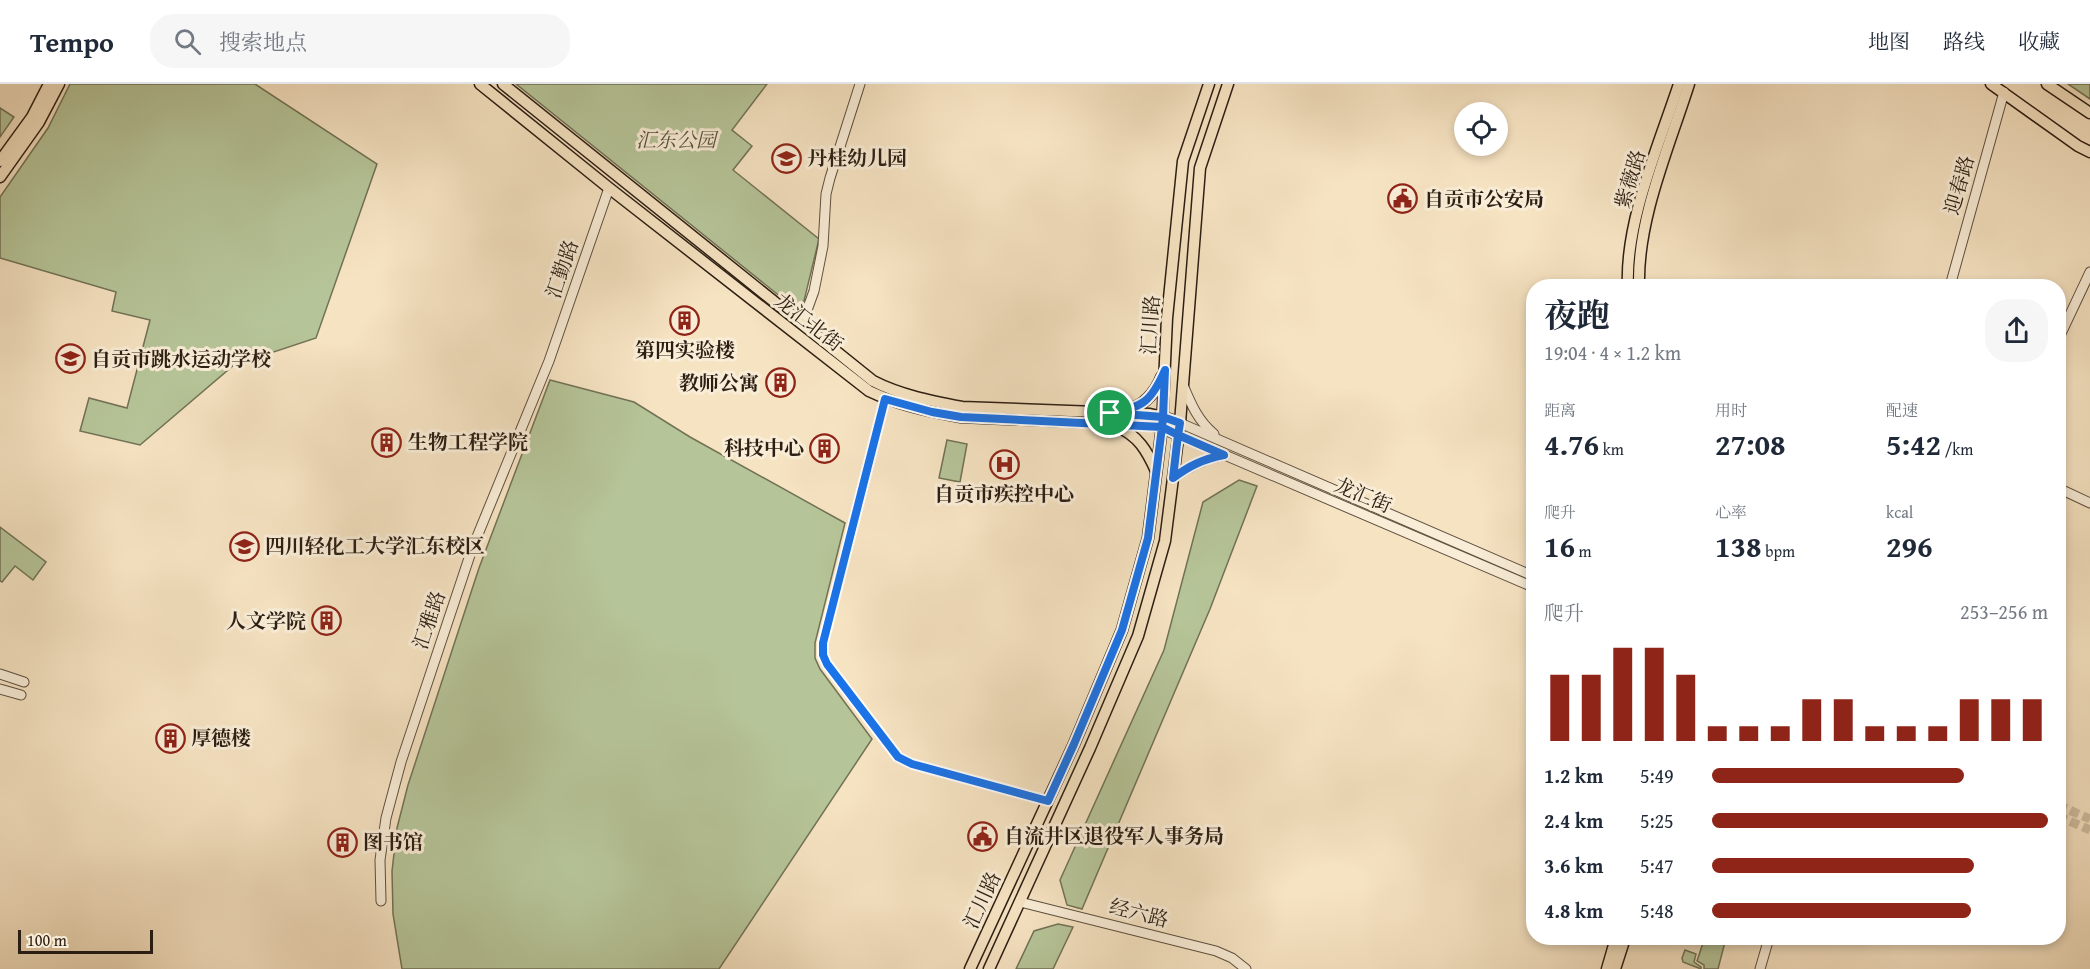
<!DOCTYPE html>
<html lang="zh">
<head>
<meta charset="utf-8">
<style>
  :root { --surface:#fff; --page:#f6f6f7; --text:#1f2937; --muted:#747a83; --line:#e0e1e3; --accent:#8f2418 }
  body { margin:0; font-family:"Gentium Book Plus","Noto Serif SC",serif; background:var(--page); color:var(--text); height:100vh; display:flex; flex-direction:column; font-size:22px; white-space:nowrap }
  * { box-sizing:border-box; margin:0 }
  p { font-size:20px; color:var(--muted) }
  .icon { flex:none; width:33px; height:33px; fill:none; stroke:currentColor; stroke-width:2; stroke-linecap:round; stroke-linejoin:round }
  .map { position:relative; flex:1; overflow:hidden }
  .panel { position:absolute; left:1526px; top:195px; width:540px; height:666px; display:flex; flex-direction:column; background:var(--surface); border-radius:24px; box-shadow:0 3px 9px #0003 }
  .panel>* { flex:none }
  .buttons { position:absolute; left:1454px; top:18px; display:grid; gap:12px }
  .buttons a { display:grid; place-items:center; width:54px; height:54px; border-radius:50%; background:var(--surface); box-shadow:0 3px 9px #0003; font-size:30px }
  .scale { position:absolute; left:18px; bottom:15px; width:135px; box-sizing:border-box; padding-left:6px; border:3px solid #2c1e13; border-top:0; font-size:16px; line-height:21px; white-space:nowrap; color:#2c1e13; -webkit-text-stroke:4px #f9edd7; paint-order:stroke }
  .pin { position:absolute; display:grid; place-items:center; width:51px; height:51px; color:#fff; margin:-26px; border:3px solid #fff; border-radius:50%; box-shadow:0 2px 6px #0007 }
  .round { display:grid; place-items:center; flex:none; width:63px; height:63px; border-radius:24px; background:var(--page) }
  .headline { display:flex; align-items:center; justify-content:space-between; height:102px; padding:0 18px }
  h1 { font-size:33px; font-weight:700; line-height:45px }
  .metrics { display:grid; grid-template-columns:repeat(3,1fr); gap:9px; height:102px; padding:6px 18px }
  .metrics div { display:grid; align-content:center }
  .metrics b { font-size:30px; font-weight:700 }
  .metrics small { font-size:16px; font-weight:400 }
  .metrics p { font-size:16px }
  .chart { height:168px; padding:12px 18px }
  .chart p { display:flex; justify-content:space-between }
  .chart svg { width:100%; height:108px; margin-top:6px; stroke:var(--accent); stroke-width:6 }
  ul { padding:0 18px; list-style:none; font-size:20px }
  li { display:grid; grid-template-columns:96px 72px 1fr; align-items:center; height:45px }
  li i { height:15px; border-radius:8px; background:var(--accent) }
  header { display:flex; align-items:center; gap:36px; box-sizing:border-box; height:84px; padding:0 30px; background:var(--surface); border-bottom:2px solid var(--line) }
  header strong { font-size:28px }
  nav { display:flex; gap:33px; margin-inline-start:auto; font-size:21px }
  .search { width:420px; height:54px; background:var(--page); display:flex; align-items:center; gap:15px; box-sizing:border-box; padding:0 21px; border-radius:24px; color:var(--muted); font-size:22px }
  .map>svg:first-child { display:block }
</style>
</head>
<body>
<header>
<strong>Tempo</strong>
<div class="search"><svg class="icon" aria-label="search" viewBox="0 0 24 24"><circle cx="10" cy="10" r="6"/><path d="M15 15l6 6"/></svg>搜索地点</div>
<nav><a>地图</a><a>路线</a><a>收藏</a></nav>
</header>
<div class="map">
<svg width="2090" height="885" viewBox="0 0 2090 885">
  <rect width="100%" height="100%" fill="#f6e3c2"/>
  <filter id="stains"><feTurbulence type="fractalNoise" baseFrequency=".00333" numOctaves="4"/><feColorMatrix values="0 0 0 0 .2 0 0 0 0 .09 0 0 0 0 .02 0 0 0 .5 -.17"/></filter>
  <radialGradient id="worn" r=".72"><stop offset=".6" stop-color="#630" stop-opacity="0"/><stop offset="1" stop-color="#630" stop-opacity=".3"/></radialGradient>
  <g fill="#b6c599" stroke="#717256" stroke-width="1.5">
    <path d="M 70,0 L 255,0 L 377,80 L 316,254 L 234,281 L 140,361 L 80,347 L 89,314 L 127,324 L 150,236 L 112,227 L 116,208 L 0,174 L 0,113 L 48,44 Z"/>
    <path d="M 516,0 L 767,0 L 732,46 L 752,62 L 733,86 L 819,155 L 804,217 L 792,222 Z"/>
    <path d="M 2068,0 L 2090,0 L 2090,15 Z"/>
    <path d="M 0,24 L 14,33 L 0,53 Z"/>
    <path d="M 550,296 L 634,318 L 690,353 L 845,439 L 815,559 L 815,574 L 820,585 L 872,655 L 719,885 L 402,885 L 393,830 L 392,787 L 397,744 L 408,701 L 479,484 Z"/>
    <path d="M 947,356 L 967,360 L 960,398 L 939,394 Z"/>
    <path d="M 1239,396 L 1257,402 L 1210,525 L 1082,825 L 1067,821 L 1060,796 L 1164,566 L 1203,418 Z"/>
    <path d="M 0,443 L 46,478 L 33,496 L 15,482 L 2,498 L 0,497 Z"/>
    <path d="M 1058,840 L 1073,843 L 1053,885 L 1016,885 L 1034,847 Z"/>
    <path d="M 1706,854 L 1716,857 L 1717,854 L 1726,854 L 1718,885 L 1704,885 L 1704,881 L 1697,877 L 1704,856 Z"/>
    <path d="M 1685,866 L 1696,870 L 1694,878 L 1701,883 L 1701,885 L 1683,878 L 1682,874 Z"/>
  </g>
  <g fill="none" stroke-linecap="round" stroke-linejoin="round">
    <g stroke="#cebc9f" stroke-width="9" stroke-dasharray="9 4.5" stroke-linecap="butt">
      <path d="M 2058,721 L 2090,735"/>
      <path d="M 2058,732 L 2090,746"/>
    </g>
    <defs>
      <g id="minor">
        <path d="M 1950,202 L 2004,8"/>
        <path d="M 802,240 L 814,207 L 823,162 L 826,110 L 830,94 L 860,0"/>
        <path d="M 2058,256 L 2090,188"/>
        <path d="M 1183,301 C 1191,320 1198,337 1214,350"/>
        <path d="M 885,315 L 823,559 L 823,571 L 827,580 L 898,673 L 912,680 L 1048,717"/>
        <path d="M 1180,339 L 1533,492"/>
        <path d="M 1178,351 L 1533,503"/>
        <path d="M 1173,394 C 1189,382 1204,375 1224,371"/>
        <path d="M 2058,404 L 2090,419"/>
        <path d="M 0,590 L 24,598"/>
        <path d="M 0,605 L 21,611"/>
        <path d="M 381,817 L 380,776 L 386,734 L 401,678 L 472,465 L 549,277 L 609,104"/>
        <path d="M 1020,818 L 1216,867 L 1232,874 L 1246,885"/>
        <path d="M 1760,885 L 1769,854"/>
      </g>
      <g id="major">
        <path d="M 480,0 L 609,104 L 869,307 C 898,321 930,328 961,333 L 1149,341 L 1162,343 L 1178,351"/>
        <path d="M 503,0 L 873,297 C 900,311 931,317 962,323 L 1150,330 L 1163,333 L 1180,339"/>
        <path d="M 1991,0 L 2078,62 L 2090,68"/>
        <path d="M 2047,0 L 2090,29"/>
        <path d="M 0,77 L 32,33 L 49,0"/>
        <path d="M 0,93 L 39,38 L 59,0"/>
        <path d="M 1628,202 C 1625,138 1659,61 1679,0"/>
        <path d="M 1639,202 C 1637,136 1669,63 1689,0"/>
        <path d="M 1125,326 C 1144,323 1155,309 1162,292"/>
        <path d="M 1117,343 C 1138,351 1147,367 1156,387"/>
        <path d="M 970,885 L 1074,660 L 1122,546 L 1148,454 L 1162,343 L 1167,234 L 1183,77 L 1209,0"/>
        <path d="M 989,885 L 1090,664 L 1138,552 L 1165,457 L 1180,339 L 1200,84 L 1228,0"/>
        <path d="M 1607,885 L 1616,854"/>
        <path d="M 1615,885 L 1625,854"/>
      </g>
    </defs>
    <use href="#minor" stroke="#5e4f3f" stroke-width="11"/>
    <use href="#major" stroke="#2c1e13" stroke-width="13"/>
    <use href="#minor" stroke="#f9edd7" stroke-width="9"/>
    <use href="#major" stroke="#f6e3c2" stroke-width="10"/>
  </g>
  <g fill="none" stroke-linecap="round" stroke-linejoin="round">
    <defs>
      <path id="route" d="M 1110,329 L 1163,333 L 1162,343 L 961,333 L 932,328 L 885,315 L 823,559 L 823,571 L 827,580 L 898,673 L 912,680 L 1048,717 L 1074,660 L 1122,546 L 1148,454 L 1162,343 L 1178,351 L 1173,394 C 1189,382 1203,375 1224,371 L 1178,351 L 1180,339 L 1163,333 L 1165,286 C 1151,318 1143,323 1110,329"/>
    </defs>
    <use href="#route" stroke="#fff" stroke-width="12"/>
    <use href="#route" stroke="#1a73e8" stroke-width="8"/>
  </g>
  <defs>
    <symbol id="school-ring" viewBox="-11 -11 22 22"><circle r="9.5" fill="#f9edd7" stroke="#8f2418" stroke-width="1.5"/><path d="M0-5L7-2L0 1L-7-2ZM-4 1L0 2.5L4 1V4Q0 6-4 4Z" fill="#8f2418"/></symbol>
    <symbol id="civic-ring" viewBox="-11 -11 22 22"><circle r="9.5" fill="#f9edd7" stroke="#8f2418" stroke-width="1.5"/><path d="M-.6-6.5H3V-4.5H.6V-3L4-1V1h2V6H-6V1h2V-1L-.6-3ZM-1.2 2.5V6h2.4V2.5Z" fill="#8f2418"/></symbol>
    <symbol id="building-ring" viewBox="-11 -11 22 22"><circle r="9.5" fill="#f9edd7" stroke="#8f2418" stroke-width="1.5"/><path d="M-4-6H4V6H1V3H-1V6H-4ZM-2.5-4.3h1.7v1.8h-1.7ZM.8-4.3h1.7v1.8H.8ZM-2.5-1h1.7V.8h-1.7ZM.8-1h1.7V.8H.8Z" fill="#8f2418"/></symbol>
    <symbol id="hospital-ring" viewBox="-11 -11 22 22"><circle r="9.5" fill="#f9edd7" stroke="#8f2418" stroke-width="1.5"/><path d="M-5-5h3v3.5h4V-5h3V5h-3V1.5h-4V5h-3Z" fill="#8f2418"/></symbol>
    <symbol id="university-ring" viewBox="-11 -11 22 22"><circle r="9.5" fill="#f9edd7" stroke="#8f2418" stroke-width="1.5"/><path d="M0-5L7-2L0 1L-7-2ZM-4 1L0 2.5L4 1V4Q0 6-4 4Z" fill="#8f2418"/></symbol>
  </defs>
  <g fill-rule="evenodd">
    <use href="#school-ring" x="770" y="58" width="33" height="33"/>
    <use href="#civic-ring" x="1386" y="98" width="33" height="33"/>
    <use href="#building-ring" x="668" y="220" width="33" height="33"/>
    <use href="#school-ring" x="54" y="258" width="33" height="33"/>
    <use href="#building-ring" x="764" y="282" width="33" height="33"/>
    <use href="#building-ring" x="370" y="342" width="33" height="33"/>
    <use href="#building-ring" x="808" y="348" width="33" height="33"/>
    <use href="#hospital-ring" x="988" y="364" width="33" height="33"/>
    <use href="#university-ring" x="228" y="446" width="33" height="33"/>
    <use href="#building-ring" x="310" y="520" width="33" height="33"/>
    <use href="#building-ring" x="154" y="638" width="33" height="33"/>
    <use href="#civic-ring" x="966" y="736" width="33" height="33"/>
    <use href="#building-ring" x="326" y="742" width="33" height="33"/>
  </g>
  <g text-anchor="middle" stroke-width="6" stroke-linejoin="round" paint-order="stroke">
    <g font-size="20" font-style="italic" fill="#55503b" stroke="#f9edd7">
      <text x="676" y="63">汇东公园</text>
    </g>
    <g font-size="20" font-weight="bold" fill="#2c1e13" stroke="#f9edd7" text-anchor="start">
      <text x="807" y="81">丹桂幼儿园</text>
      <text x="1424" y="122">自贡市公安局</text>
      <text x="685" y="273" text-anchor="middle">第四实验楼</text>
      <text x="91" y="282">自贡市跳水运动学校</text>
      <text x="759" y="306" text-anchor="end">教师公寓</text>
      <text x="408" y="365">生物工程学院</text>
      <text x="804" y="371" text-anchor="end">科技中心</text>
      <text x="1004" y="417" text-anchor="middle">自贡市疾控中心</text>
      <text x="265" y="469">四川轻化工大学汇东校区</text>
      <text x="306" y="544" text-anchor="end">人文学院</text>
      <text x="191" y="661">厚德楼</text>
      <text x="1004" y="759">自流井区退役军人事务局</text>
      <text x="363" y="765">图书馆</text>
    </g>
    <g font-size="20" fill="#2c1e13" stroke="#f9edd7">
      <text transform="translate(1630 95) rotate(-73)" y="7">紫薇路</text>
      <text transform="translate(1959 101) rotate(-74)" y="7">迎春路</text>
      <text transform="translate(562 185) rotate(-71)" y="7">汇勤路</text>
      <text transform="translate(809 238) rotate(38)" y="7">龙汇北街</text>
      <text transform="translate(1150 241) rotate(-86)" y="7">汇川路</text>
      <text transform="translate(1363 411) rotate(23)" y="7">龙汇街</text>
      <text transform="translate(429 536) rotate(-71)" y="7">汇雅路</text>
      <text transform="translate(982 816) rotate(-65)" y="7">汇川路</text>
      <text transform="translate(1139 829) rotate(14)" y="7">经六路</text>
    </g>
  </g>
  <rect width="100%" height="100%" filter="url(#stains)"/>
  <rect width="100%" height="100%" fill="url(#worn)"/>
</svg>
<div class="buttons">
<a><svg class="icon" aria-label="locate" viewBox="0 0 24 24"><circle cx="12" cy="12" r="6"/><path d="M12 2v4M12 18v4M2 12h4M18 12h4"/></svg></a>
</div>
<div class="scale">100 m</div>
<div class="pin" style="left:1110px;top:329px;background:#1e9e55"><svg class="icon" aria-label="arrive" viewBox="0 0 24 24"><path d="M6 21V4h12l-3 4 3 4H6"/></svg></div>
<section class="panel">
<div class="headline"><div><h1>夜跑</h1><p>19:04 · 4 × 1.2 km</p></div><a class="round"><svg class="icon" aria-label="share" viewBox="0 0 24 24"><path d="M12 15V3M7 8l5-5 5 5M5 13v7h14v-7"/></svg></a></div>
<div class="metrics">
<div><p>距离</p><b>4.76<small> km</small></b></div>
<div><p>用时</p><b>27:08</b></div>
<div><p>配速</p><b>5:42<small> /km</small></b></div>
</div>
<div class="metrics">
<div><p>爬升</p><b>16<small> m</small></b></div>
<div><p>心率</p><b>138<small> bpm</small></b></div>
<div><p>kcal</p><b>296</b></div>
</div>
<div class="chart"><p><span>爬升</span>253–256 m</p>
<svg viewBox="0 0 160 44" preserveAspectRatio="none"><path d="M5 44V17M15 44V17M25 44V6M35 44V6M45 44V17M55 44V38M65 44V38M75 44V38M85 44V27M95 44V27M105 44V38M115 44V38M125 44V38M135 44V27M145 44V27M155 44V27"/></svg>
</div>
<ul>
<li><b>1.2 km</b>5:49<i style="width:75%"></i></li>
<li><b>2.4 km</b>5:25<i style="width:100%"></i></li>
<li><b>3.6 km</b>5:47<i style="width:78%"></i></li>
<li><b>4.8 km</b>5:48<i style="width:77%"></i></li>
</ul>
</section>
</div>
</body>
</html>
